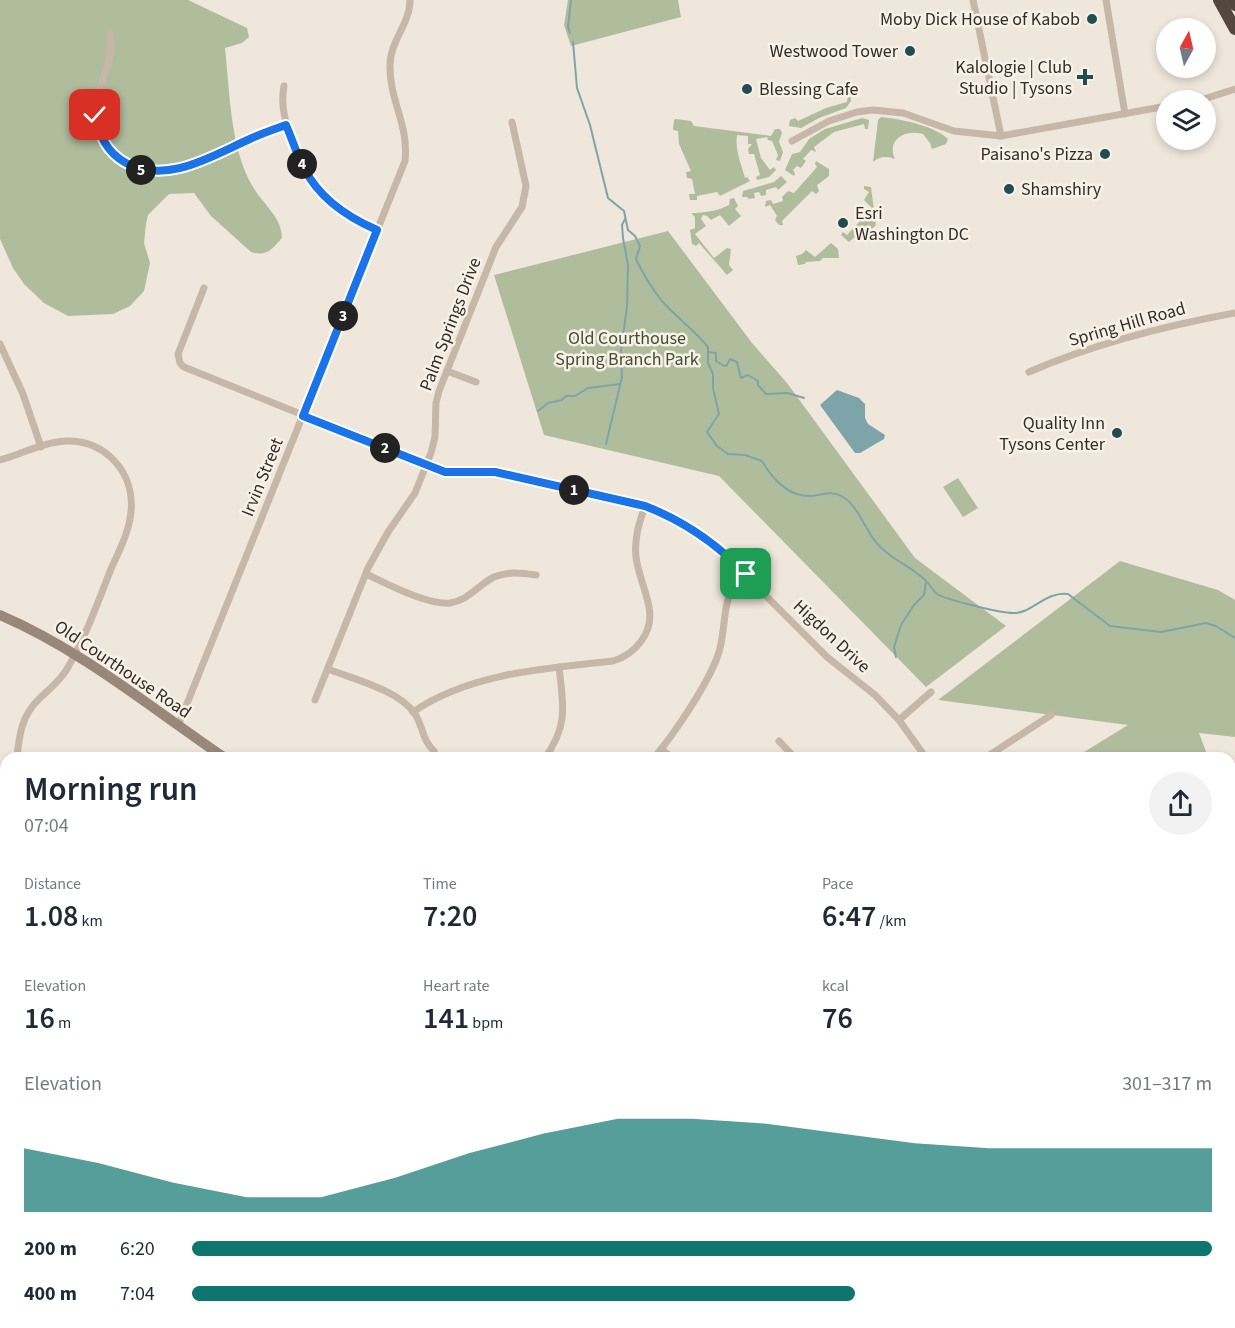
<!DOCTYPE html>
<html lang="en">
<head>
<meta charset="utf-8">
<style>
  :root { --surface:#fff; --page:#f2f2f3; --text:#1f2937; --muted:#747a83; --accent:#0f766e }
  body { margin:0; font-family:"Source Sans 3",sans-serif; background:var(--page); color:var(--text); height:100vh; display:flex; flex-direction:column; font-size:22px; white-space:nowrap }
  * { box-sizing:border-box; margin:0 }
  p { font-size:20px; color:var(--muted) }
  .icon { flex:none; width:33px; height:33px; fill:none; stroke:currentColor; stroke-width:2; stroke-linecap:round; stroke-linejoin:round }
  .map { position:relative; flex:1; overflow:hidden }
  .side { position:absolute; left:0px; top:752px; width:1236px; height:578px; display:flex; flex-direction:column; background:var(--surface); border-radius:18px 18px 0 0; box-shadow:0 3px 9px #0003 }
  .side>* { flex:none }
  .needle { width:39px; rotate:8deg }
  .controls { position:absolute; left:1156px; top:18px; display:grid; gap:12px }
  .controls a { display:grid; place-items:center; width:60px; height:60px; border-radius:50%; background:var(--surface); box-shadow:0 3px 9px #0003; font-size:30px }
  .pin { position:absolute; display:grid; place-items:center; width:51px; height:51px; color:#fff; margin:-26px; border-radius:12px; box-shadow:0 3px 9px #0006 }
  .km { position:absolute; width:30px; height:30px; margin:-15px; border-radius:50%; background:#222; color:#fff; font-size:16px; line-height:30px; text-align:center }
  .round { display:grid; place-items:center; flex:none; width:63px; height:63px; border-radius:32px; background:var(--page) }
  .head { display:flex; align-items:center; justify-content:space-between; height:102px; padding:0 24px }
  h1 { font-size:33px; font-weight:600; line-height:45px }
  .figures { display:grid; grid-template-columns:repeat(3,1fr); gap:9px; height:102px; padding:6px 24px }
  .figures div { display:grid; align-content:center }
  .figures b { font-size:30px; font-weight:600 }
  .figures small { font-size:16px; font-weight:400 }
  .figures p { font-size:16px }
  .chart { height:168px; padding:12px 24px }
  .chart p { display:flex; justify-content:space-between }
  .chart svg { width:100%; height:108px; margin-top:6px; fill:var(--accent); opacity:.7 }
  ul { padding:0 24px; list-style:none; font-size:20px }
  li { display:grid; grid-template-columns:96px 72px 1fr; align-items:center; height:45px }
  li i { height:15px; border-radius:8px; background:var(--accent) }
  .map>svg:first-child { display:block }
</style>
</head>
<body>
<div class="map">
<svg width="1235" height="1328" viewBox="0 0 1235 1328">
  <rect width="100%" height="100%" fill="#efe7db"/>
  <g fill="#b0bd9d">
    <path d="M 0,0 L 188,0 L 247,28 L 249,37 L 242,43 L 225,48 C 230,92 230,149 253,187 C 263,204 282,217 282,238 C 272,249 267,257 251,252 L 211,216 L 194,193 L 169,194 L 148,215 L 146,224 L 144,243 L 150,263 L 144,291 L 130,306 L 113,314 L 68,316 L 44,303 L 24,284 L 13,268 L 0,239 Z"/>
    <path d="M 568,0 L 678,0 L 681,17 L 571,46 L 564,25 Z"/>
    <path d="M 848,96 L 851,98 L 851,101 L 846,108 L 819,118 L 801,128 L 789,126 L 790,120 L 795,118 L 798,121 L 826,108 L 847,102 Z"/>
    <path d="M 881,117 C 900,119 933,125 948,139 L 946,144 L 932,149 L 930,143 L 923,134 C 906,129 886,139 895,159 C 887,156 880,156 873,162 L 878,120 Z"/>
    <path d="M 862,118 L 869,120 L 868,129 L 865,129 L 864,124 L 834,132 L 814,147 L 816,152 L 811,150 L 803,159 L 806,161 L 801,168 L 797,166 L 793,170 L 795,173 L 794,176 L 785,170 L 792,154 L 800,152 L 809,139 L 825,129 Z"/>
    <path d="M 676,119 L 691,121 L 694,126 L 771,136 L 775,129 L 780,129 L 782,133 L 779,142 L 783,152 L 780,161 L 776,160 L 778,155 L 772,141 L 768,140 L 767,137 L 756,139 L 761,158 L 770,170 L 774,167 L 776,170 L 769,177 L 757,180 L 756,177 L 760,175 L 754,154 L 749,154 L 748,149 L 752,144 L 748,144 L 748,136 L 737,135 C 735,151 741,163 745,178 L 747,177 L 750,181 L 720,196 L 717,192 L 697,196 L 697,200 L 690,200 L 689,194 L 695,194 L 692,179 L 687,178 L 686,172 L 691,171 L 679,144 L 678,131 L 673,130 L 674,120 Z"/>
    <path d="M 816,161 L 829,169 L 829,176 L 817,185 L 819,191 L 816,194 L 812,191 L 782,221 L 783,225 L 779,225 L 775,220 L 777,216 L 770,205 L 765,207 L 766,201 L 771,200 L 773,204 L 783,201 L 782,197 L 788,191 L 794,193 L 817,167 L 815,164 Z"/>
    <path d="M 781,176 L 787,182 L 778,190 L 776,187 L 766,190 L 766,195 L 761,196 L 759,192 L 754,193 L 755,198 L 749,199 L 747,197 L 742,197 L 743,191 L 774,182 Z"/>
    <path d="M 864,186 L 871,187 L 876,225 L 872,229 L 868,226 L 849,242 L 841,235 L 843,232 L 847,235 L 872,208 L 864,200 L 869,192 L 864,189 Z"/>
    <path d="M 734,198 L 738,206 L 735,209 L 741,216 L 729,226 L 720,215 L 711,220 L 707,216 L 703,215 L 701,219 L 706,226 L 695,234 L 714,258 L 727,248 L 731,249 L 729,265 L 733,270 L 727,275 L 699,243 L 696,246 L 692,244 L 690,230 L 695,228 L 695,217 L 691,213 C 704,213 718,211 729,205 L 730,199 Z"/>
    <path d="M 668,231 L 752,343 L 787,383 L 915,558 L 1006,626 L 926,687 L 719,476 L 544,435 L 494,275 Z"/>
    <path d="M 831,243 L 838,249 L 839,258 L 823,258 L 820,261 L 806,262 L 805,264 L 798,265 L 796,256 L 802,254 L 806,250 L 815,257 Z"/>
    <path d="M 958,478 L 978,508 L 963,517 L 943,487 Z"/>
    <path d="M 1120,561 L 1218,590 L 1235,600 L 1235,737 L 1199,733 L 1208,757 L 1076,757 L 1128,725 L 938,700 Z"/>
    <path d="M 1230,818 L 1235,832 L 1235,1090 L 1230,1092 L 1230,957 L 1232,956 L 1230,951 Z"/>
    <path d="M 162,1323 L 818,1323 L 820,1328 L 159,1328 Z"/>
    <path d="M 1090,1323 L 1166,1323 L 1168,1328 L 1091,1328 Z"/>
  </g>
  <path fill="#7da5a9" d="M 837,390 L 859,398 L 865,404 L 865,418 L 868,424 L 885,435 L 884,439 L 860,453 L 855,453 L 820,405 Z"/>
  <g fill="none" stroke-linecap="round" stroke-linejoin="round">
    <g stroke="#7da5a9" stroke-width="2">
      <path d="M 570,33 L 568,27 L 571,0"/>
      <path d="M 573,42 L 577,88 L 590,125 L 608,198 L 624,211 L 628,230 L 635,236 L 640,246 L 636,259 C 643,274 651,287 661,300 C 676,317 694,330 708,347 L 708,363 L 713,374 L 713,388 L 719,414 L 707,432 L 717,446 L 728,454 L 745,455 L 762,461 C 772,478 788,497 811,496 C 823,495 832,490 843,497 C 858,506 864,527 875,541 C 890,560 910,565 925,580 C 930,584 932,590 937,594 C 947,600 1001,613 1013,613 C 1032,614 1045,591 1068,594 L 1110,626 L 1161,632 L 1206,623 L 1216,626 L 1235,638"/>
      <path d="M 708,352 L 716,353 L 716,361 L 724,366 L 727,365 L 730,359 L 737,362 L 741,378 L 748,375 L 758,381 L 758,385 L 766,394 L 788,393 L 804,398"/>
      <path d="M 538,411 L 548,403 L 562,400 L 566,396 L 575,396 L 588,388 L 620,384"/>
      <path d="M 606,444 L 622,377 L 621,350 L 627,307 L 628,265 L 623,238 L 622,225 L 625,219"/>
      <path d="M 896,657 L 894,647 L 901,625 L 914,605 L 924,595 L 926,582"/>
    </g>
    <g stroke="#c6b7a8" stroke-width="7">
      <path d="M 973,0 L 1001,136"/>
      <path d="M 1106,0 L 1125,114"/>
      <path d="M 110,34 C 110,40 111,47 110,53 C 107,74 95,93 96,115 C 96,129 101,138 109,149 C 146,196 210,156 252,138 C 263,133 275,129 286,125"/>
      <path d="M 284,86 C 280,108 286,125 295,145 C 298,152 300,160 303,167 C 318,198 347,217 377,230"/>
      <path d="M 1201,100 L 1235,89"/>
      <path d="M 792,141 L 829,121 L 857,112 L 873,110 L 903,113 L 954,131 L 1001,136 L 1167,106"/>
      <path d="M 204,288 L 178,354 L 180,363 L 184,367 L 445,472 L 495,472 L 635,503 L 675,519 L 698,533 L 718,548 L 827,657 L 875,695 L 899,720 L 926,758"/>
      <path d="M 0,344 L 23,394 L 41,447"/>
      <path d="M 447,371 L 476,382"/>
      <path d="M 1029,372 C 1096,343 1164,326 1235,313"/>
      <path d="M 0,460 C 21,454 44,442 66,441 C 106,440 135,473 131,512 C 129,532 119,551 111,569 C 98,602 85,638 67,669 C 60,681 49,689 39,699 C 22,715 19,735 17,758"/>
      <path d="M 366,574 C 388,584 426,605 450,603 C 469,600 478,585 494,577 C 508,571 522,573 536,575"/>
      <path d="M 328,669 C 353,679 399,690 415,714 C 423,726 422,740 434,751"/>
      <path d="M 315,700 L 368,568 L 388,532 L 415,493 L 431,453 L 435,437 L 436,403 L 439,391 L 496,247 L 522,207 L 526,186 L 512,122"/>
      <path d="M 413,712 C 469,673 547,668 613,661 C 636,654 654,632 649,607 C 646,590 638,574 636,557 C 634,539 639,523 645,506"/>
      <path d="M 899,720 L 931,692"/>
      <path d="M 178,726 L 405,161 C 409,124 389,100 390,65 C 390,41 410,24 410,0"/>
      <path d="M 779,741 L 795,758"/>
      <path d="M 661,749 L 672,758"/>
      <path d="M 545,758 C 569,724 563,705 559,667"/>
      <path d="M 654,758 C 674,734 708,684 718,655 C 725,637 723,605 731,592 C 735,586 741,580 746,574"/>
      <path d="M 985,758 L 1051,715"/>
      <path d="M 0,889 L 6,893"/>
      <path d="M 0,978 L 6,971"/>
      <path d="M 0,1100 L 6,1100"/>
      <path d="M 1230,1191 L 1235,1190"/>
      <path d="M 5,1211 L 6,1220"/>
      <path d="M 1230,1312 L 1235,1310"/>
      <path d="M 1047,1323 L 1048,1328"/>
      <path d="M 1200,1323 L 1201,1323"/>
      <path d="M 1224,1323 L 1226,1328"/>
      <path d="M 4,1328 L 6,1273"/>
      <path d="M 108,1328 L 110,1323"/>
    </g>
    <g stroke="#99877a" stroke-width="10">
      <path d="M 0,615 C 82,650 151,708 225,758"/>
      <path d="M 864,1323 L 866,1328"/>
    </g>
    <g stroke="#544740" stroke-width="12">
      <path d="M 1219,0 L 1235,29"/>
      <path d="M 1232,0 L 1235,5"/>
    </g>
  </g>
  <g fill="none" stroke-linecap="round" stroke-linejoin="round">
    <defs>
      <path id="route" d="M 95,115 C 100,136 106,152 126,163 C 168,185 213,155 252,138 C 263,133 275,129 286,125 C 292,139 297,155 304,168 C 319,198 347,217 377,230 L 303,416 L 445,472 L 495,472 L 645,506 C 684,521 717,544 746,574"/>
    </defs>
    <use href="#route" stroke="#fff" stroke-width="12"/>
    <use href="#route" stroke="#1a73e8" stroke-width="8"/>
  </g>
  <g fill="#214c51" stroke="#f7f1e7" stroke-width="2">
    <circle cx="1092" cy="19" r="6"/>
    <circle cx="910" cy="51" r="6"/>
    <path d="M1082 68h6v6h6v6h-6v6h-6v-6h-6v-6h6z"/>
    <circle cx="747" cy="89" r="6"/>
    <circle cx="1105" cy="154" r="6"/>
    <circle cx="1009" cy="189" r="6"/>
    <circle cx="843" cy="223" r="6"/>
    <circle cx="1117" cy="433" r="6"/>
  </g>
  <g text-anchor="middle" stroke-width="5" stroke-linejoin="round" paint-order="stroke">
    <g font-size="18" fill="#342c28" stroke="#f7f1e7" text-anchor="end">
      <text x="1080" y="25">Moby Dick House of Kabob</text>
      <text x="898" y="57">Westwood Tower</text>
      <text x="1072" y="73">Kalologie | Club<tspan x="1072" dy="21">Studio | Tysons</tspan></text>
      <text x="759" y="95" text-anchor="start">Blessing Cafe</text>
      <text x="1093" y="160">Paisano's Pizza</text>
      <text x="1021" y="195" text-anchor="start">Shamshiry</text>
      <text x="855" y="219" text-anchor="start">Esri<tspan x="855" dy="21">Washington DC</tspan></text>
      <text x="1105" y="429">Quality Inn<tspan x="1105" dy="21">Tysons Center</tspan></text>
    </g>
    <g font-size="18" fill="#342c28" stroke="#f7f1e7">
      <text transform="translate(450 324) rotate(-69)" y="6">Palm Springs Drive</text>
      <text transform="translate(1127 324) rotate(-16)" y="6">Spring Hill Road</text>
      <text transform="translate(262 477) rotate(-68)" y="6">Irvin Street</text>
      <text transform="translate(832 636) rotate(43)" y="6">Higdon Drive</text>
      <text transform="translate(123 669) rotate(34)" y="6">Old Courthouse Road</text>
    </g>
    <g font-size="18" fill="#41502e" stroke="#f7f1e7">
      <text x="627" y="344">Old Courthouse<tspan x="627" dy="21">Spring Branch Park</tspan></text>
    </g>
  </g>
</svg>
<div class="controls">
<a><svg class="needle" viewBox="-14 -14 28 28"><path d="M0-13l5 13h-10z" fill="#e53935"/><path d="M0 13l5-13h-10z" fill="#747a83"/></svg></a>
<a><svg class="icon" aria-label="layers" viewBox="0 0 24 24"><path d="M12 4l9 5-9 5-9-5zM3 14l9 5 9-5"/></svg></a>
</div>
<div class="pin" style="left:746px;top:574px;background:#1e9e55"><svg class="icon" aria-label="arrive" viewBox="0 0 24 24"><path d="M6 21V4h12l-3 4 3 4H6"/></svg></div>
<div class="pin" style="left:95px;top:115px;background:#d93025"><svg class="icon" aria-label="check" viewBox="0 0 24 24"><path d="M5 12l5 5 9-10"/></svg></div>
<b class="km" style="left:574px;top:490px">1</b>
<b class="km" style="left:385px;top:448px">2</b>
<b class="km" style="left:343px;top:316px">3</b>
<b class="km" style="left:302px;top:164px">4</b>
<b class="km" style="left:141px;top:170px">5</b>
<section class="side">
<div class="head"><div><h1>Morning run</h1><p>07:04</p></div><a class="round"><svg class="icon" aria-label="share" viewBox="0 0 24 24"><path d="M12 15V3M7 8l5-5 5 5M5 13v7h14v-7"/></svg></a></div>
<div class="figures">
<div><p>Distance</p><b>1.08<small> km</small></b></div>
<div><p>Time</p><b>7:20</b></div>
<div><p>Pace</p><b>6:47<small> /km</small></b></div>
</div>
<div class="figures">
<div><p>Elevation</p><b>16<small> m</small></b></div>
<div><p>Heart rate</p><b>141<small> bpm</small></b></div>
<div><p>kcal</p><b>76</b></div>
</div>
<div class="chart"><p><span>Elevation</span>301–317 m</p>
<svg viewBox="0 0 160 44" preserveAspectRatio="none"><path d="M0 44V18L10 24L20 32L30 38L40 38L50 30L60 20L70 12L80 6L90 6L100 8L110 12L120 16L130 18L140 18L150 18L160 18V44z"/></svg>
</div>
<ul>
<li><b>200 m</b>6:20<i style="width:100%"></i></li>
<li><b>400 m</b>7:04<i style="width:65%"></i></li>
</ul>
</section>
</div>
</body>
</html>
